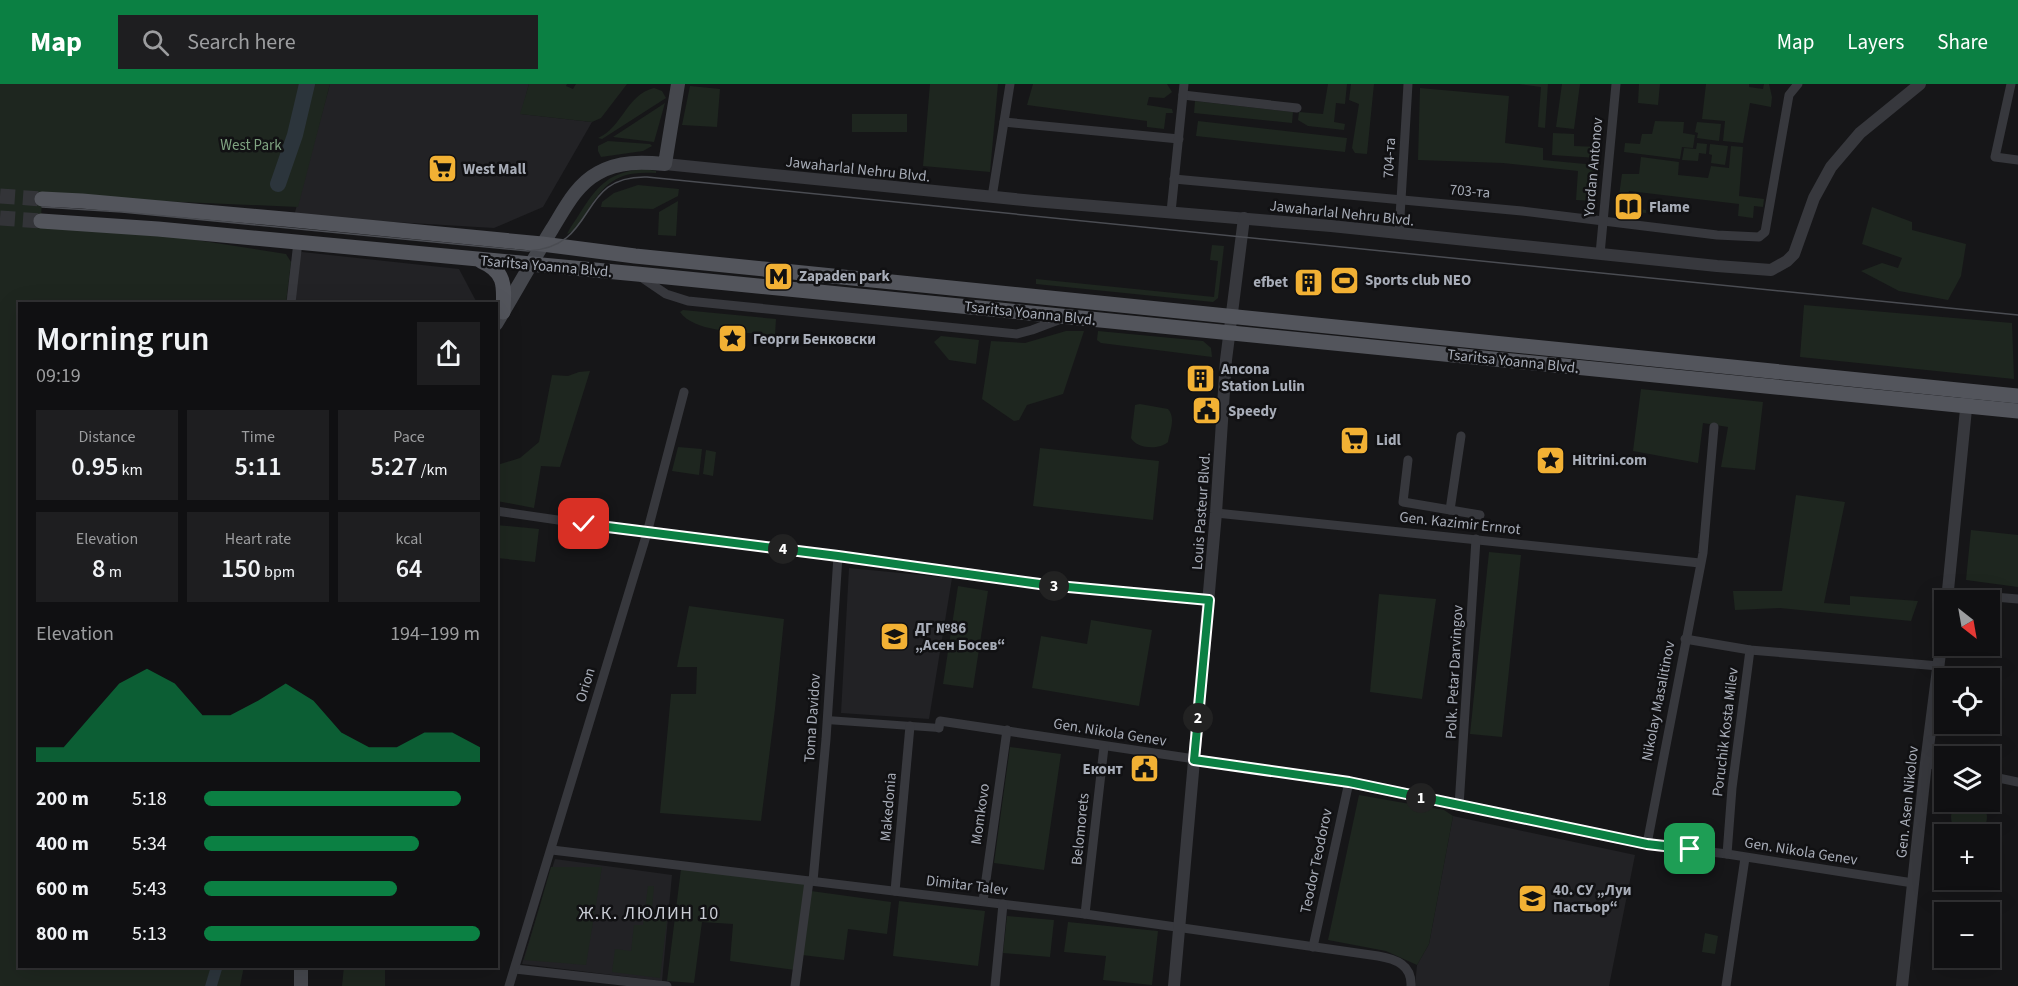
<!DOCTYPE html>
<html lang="en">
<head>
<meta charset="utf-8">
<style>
  :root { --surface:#101012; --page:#1e1e20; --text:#f1f3f6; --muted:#9c9d9f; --line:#303032; --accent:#0b8043 }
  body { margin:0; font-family:"Source Sans 3",sans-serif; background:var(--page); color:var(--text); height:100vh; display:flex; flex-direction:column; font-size:22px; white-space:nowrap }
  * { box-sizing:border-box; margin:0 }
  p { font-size:20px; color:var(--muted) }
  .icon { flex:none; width:33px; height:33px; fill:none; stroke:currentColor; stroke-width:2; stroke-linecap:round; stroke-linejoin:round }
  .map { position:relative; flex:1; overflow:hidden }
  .sheet { position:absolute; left:18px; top:218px; width:480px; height:666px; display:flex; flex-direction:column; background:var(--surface); border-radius:0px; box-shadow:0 6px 24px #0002,0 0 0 2px var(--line) }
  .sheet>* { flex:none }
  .needle { width:39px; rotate:149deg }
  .controls { position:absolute; left:1934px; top:506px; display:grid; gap:12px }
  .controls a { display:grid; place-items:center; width:66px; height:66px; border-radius:0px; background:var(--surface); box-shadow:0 6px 24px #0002,0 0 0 2px var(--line); font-size:30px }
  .pin { position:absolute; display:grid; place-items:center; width:51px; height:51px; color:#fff; margin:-26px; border-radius:12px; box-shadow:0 3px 9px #0006 }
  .km { position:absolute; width:30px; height:30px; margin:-15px; border-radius:50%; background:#222; color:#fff; font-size:16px; line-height:30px; text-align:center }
  .round { display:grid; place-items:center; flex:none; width:63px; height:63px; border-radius:0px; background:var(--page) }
  .overview { display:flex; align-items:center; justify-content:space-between; height:102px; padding:0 18px }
  h1 { font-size:33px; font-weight:600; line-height:45px }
  .metrics { display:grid; grid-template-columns:repeat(3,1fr); gap:9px; height:102px; padding:6px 18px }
  .metrics div { display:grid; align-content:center; border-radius:0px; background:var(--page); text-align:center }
  .metrics b { font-size:26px; font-weight:600 }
  .metrics small { font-size:16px; font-weight:400 }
  .metrics p { font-size:16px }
  .chart { height:168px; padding:12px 18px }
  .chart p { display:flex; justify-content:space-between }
  .chart svg { width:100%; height:108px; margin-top:6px; fill:var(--accent); opacity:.7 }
  ul { padding:0 18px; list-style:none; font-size:20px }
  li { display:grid; grid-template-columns:96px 72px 1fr; align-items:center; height:45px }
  li i { height:15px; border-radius:8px; background:var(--accent) }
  header { display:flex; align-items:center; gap:36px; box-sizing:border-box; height:84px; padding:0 30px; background:var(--accent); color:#fff }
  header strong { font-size:28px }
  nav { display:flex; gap:33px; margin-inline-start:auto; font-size:21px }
  .search { width:420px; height:54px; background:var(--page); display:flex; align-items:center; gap:15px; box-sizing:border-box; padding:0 21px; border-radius:0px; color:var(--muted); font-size:22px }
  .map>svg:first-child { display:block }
</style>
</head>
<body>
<header>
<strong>Map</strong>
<div class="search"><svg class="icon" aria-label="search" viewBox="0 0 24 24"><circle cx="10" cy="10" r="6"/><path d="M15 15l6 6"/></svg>Search here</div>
<nav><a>Map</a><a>Layers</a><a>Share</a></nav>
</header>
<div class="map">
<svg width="2018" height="902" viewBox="0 0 2018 902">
  <rect width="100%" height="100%" fill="#161618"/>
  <g fill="#222225">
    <path d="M 330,0 L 529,0 L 521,30 L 592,38 L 543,123 L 494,144 L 294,132 Z"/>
    <path d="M 302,168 L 459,185 L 477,219 L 286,219 L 291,178 Z"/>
    <path d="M 849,484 L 952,494 L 929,635 L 841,629 Z"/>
    <path d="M 1453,732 L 1635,771 L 1609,902 L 1415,902 L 1417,881 L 1429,860 Z"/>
    <path d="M 555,775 L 672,791 L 662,897 L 522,880 Z"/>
  </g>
  <g fill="#1e261f">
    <path d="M 0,0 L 330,0 L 298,123 L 42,112 L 41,137 L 164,151 L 286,170 L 291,178 L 286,219 L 20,219 L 20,882 L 244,882 L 240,902 L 0,902 Z"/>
    <path d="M 529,0 L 567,0 L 566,2 L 573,5 L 576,0 L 627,0 L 601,34 L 592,38 L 520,30 Z"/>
    <path d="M 930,0 L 998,0 L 990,88 L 923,82 Z"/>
    <path d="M 1033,0 L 1167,0 L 1172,8 L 1164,14 L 1149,13 L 1147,21 L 1172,25 L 1173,29 L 1166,29 L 1164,45 L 1147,43 L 1147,37 L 1027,21 Z"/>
    <path d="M 1328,0 L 1347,0 L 1345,20 L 1336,19 L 1334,38 L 1345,40 L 1344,46 L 1308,42 L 1298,36 L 1299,28 L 1323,30 Z"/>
    <path d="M 1351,0 L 1374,0 L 1367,70 L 1355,69 L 1352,64 L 1359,20 L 1349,16 Z"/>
    <path d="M 1519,0 L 1548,0 L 1545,44 L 1538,43 L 1541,3 Z"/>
    <path d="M 1562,0 L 1580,0 L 1574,45 L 1556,43 Z"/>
    <path d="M 1639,0 L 1660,0 L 1658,21 L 1638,19 Z"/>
    <path d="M 1706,0 L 1749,0 L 1749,3 L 1763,5 L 1764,0 L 1769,0 L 1772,13 L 1771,23 L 1750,19 L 1743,59 L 1723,57 L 1725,37 L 1702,35 Z"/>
    <path d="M 690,2 L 720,5 L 717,43 L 682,41 Z"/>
    <path d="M 654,4 L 662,7 L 666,14 L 602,55 L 598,54 C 622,44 627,10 654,4 Z"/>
    <path d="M 1420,4 L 1509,12 L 1505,59 L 1543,64 L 1543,76 L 1596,81 L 1593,117 L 1576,116 L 1578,87 L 1503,79 L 1418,76 Z"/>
    <path d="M 1195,17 L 1293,28 L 1292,39 L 1194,29 Z"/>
    <path d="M 665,19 L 654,58 L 613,53 Z"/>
    <rect x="852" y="30" width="55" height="18"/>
    <path d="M 1198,37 L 1347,54 L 1345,68 L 1196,52 Z"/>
    <path d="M 1655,37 L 1684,38 L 1683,49 L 1695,51 L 1693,64 L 1682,63 L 1680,75 L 1624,68 L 1625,59 L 1640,60 L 1642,50 L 1652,50 Z"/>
    <path d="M 1697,38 L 1721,40 L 1719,57 L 1697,54 L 1698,49 L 1695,48 Z"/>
    <path d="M 1553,49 L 1574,50 L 1574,62 L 1598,63 L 1597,74 L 1552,71 Z"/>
    <path d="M 608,57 L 650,60 L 652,62 L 643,67 L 601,73 L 598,67 L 598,62 Z"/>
    <path d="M 1697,59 L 1707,60 L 1706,70 L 1699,69 L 1698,77 L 1682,76 L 1684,64 L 1696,65 Z"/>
    <path d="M 1710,60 L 1728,62 L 1725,81 L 1711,79 L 1712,71 L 1709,70 Z"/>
    <path d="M 1731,62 L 1743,63 L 1739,112 L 1764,115 L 1763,123 L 1754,122 L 1753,134 L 1738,132 L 1739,120 L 1629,107 L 1627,123 L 1646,126 L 1646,129 L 1617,126 L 1622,90 L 1639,90 L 1641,73 L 1679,78 L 1678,91 L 1708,94 L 1711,82 L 1729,84 Z"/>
    <path d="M 644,85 L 656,87 L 656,89 C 614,86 603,101 583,134 C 579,140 574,148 567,150 C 570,143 576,136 580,129 C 598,101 609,88 644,85 Z"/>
    <path d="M 638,101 L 679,105 L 678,112 L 653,125 L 601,123 L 602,118 L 614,109 Z"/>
    <path d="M 678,117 L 676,152 L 658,151 L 659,128 Z"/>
    <path d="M 1872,123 L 1912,138 L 1912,146 L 1966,160 L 1961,192 L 1948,216 L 1899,207 L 1861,187 L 1882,179 L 1898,184 L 1902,174 L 1862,160 Z"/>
    <path d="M 1212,161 L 1224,162 L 1218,214 L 1213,218 L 1036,200 L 1036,195 L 1214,213 L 1218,177 L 1210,176 Z"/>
    <path d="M 1804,221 L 2012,239 L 2014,295 L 1800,273 Z"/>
    <path d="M 683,226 L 776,235 L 775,251 C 749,248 695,250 680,228 Z"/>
    <path d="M 1066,247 L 1084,247 L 1063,310 L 1027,321 L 1019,336 L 1014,337 L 982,315 L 991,257 L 1025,259 Z"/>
    <path d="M 1098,247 L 1203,257 L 1211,264 L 1212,273 L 1101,259 L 1097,256 Z"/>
    <path d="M 941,252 L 979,256 L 976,280 L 949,276 L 934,258 Z"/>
    <path d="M 590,287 L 560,383 L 541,382 L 534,424 L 497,417 L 497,381 L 520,374 L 539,358 L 552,291 L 568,292 L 579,288 Z"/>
    <path d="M 1641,305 L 1763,318 L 1755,386 L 1721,383 L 1728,343 L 1703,339 L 1698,379 L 1633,367 Z"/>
    <path d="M 1140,320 L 1168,325 C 1176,334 1170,347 1168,358 C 1159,366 1137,365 1131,354 L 1135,321 Z"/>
    <path d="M 678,363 L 702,365 L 699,391 L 672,387 Z"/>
    <path d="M 1040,364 L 1159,377 L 1153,436 L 1033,422 Z"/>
    <path d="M 706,366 L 716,368 L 713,392 L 703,390 Z"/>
    <path d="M 1796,411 L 1845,418 L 1824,519 L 1850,521 L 1850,512 L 1918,517 L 1911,537 L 1780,524 L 1735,526 L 1733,507 L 1782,507 Z"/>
    <path d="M 496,441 L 539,445 L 535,478 L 497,474 Z"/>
    <path d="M 1971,446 L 2018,451 L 2018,503 L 1966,496 Z"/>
    <path d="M 1489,468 L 1521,471 L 1502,653 L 1470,650 Z"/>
    <path d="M 958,502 L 988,507 L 973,604 L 943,600 Z"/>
    <path d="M 1379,510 L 1436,515 L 1422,615 L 1370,608 Z"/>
    <path d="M 689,522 L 784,535 L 775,625 L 761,737 L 660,729 L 671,610 L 696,610 L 697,583 L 677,583 Z"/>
    <path d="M 1091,536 L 1152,546 L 1139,622 L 1032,604 L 1041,552 L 1087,560 Z"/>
    <path d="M 1010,663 L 1061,670 L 1044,786 L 994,779 Z"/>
    <path d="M 1359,711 L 1444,726 L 1453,732 L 1429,860 L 1417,881 L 1386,867 L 1328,856 Z"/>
    <circle cx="1969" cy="733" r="18"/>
    <path d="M 551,783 L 602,783 L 586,881 L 524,876 Z"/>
    <path d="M 681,785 L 806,799 L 795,886 L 730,877 L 733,840 L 702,838 L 694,899 L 667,897 Z"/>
    <path d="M 648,802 L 654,802 L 652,825 L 668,827 L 660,894 L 612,888 L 615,865 L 631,867 L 634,841 L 643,841 Z"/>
    <path d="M 811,807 L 891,818 L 887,850 L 848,845 L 844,876 L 802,871 Z"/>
    <path d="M 899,817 L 985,827 L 978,882 L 893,872 Z"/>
    <path d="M 1007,832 L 1054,836 L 1050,873 L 1003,869 Z"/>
    <path d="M 1068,838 L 1158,847 L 1152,901 L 1103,896 L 1106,872 L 1064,868 Z"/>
    <path d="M 1705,849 L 1718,852 L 1715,870 L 1702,868 Z"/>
    <path d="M 344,882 L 385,882 L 385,902 L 342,902 Z"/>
  </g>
  <path fill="#2c353c" d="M 211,882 L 223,882 L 217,902 L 205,902 Z"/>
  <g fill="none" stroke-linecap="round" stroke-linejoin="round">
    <path stroke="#2c353c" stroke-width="16" d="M 278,100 L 295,51 L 307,0"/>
    <g stroke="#333438" stroke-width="15" stroke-dasharray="15 8" stroke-linecap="butt">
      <path d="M 0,112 L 42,115"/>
      <path d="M 0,134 L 41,137"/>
    </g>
    <path stroke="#37383d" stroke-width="8" d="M 827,636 L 939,644"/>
    <g stroke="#37383d" stroke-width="9">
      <path d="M 2011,0 L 1995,73 L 2018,76"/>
      <path d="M 1183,11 L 1297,24"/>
      <path d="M 1004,38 L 1179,55"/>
      <path d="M 1174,95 L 1522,127 L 1717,151 L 1759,153 L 1765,148 L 1789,11 L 1798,0"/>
      <path d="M 992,113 L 1010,0"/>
      <path d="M 1171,128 L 1184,0"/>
      <path d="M 1399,149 L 1408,0"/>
      <path d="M 1600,170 L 1616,0"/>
      <path d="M 641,193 L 666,210 L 688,217 L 1017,250 L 1032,246 L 1061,235"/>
      <path d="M 291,219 L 298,158"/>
      <path d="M 1408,376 L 1403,418 L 1480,431"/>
      <path d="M 1450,426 L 1461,352"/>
      <path d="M 496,427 L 647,449 L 838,472 L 1047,501 L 1209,516"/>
      <path d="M 1216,429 L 1700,479"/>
      <path d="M 1947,509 L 2018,515"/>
      <path d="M 1685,555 L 1750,566 L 1939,582"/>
      <path d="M 939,644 L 940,637 L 1349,698 L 1647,760 L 1727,770 L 1913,799"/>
      <path d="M 1926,679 L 1944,683"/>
      <path d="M 1989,692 L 2018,698"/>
      <path d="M 1459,722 L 1476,455"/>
      <path d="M 1647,760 L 1703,469 L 1714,343"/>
      <path d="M 552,766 L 1085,830 L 1378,872 C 1396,875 1412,881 1411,902"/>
      <path d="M 1727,770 L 1732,704 L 1750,566"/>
      <path d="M 813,797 L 826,655 L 838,472"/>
      <path d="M 895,807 L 910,642"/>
      <path d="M 983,817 L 1007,646"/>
      <path d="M 1085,830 L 1104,663"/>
      <path d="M 1313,863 L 1349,698"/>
      <path d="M 515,885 L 667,902"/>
      <path d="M 509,902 L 647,449 L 684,308"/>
      <path d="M 795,902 L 809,797"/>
      <path d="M 995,902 L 1003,820"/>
      <path d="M 1726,902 L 1745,774"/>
    </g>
    <g stroke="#37383d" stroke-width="12">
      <path d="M 665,80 L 1034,117 L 1331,142 L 1717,182 L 1771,186 L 1787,177 L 1794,170 L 1814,114 L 1831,83 L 1860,49 L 1920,0"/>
      <path d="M 1947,516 L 1967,315"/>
      <path d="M 1174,902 L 1216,429 L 1226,276 L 1244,134"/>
      <path d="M 1902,902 L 1926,679 L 1944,538"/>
    </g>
    <g stroke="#45474d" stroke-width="14">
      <path d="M 496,240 C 515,208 533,176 552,145 C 565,124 576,101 598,89 C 619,77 642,78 665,80 L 678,0"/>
      <path d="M 301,902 L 301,882"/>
    </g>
    <g stroke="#53555c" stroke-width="15">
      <path d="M 42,115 L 82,117 L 295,136 L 542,160 L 635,172 L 2018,312"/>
      <path d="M 41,137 L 158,145 L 637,190 L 2018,327"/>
      <path d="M 481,177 C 507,188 504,204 503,228"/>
    </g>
    <path stroke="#4a4c52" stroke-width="1.5" d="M 42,123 L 122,128 L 528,167 C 600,163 575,91 647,93 L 2018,231"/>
  </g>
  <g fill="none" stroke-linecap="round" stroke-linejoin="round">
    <defs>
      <path id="route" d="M 584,440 L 838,472 L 1047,501 L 1209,516 L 1194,676 L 1349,698 L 1647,760 L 1690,765"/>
    </defs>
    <use href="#route" stroke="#fff" stroke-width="12"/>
    <use href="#route" stroke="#0b8043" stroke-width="8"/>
  </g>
  <defs>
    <symbol id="supermarket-square" viewBox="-11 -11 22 22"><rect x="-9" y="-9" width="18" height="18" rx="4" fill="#f2b134" stroke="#111113"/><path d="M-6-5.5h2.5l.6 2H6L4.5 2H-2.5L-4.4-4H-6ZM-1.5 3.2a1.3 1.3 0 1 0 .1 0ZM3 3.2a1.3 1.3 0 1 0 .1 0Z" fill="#111"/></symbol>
    <symbol id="library-square" viewBox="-11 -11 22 22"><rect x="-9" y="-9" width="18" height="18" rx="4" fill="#f2b134" stroke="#111113"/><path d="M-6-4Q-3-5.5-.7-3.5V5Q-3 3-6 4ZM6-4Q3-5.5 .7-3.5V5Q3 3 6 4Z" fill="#111"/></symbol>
    <symbol id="metro-square" viewBox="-11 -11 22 22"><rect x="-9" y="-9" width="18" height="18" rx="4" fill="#f2b134" stroke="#111113"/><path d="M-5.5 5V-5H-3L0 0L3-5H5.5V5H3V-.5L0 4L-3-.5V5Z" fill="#111"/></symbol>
    <symbol id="stadium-square" viewBox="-11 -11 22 22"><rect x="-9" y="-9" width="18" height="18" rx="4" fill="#f2b134" stroke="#111113"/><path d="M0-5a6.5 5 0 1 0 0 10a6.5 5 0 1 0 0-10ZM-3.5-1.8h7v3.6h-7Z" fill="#111"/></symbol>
    <symbol id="building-square" viewBox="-11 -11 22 22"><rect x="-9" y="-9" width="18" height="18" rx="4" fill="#f2b134" stroke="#111113"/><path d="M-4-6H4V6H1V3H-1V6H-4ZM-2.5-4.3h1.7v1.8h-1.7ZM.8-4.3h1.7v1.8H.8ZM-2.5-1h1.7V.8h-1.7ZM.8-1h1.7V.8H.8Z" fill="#111"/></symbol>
    <symbol id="sight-square" viewBox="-11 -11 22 22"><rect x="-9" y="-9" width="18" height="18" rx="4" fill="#f2b134" stroke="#111113"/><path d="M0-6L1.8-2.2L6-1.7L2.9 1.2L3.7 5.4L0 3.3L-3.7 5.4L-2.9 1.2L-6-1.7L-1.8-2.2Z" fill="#111"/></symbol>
    <symbol id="civic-square" viewBox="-11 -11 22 22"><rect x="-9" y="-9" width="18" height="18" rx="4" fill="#f2b134" stroke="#111113"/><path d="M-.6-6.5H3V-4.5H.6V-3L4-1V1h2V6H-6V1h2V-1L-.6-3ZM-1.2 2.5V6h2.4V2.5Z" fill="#111"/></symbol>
    <symbol id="school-square" viewBox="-11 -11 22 22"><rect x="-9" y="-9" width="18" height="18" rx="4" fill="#f2b134" stroke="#111113"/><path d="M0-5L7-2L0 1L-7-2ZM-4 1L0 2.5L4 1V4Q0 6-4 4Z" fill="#111"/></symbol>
  </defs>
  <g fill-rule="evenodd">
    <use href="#supermarket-square" x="426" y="68" width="33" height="33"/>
    <use href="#library-square" x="1612" y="106" width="33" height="33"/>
    <use href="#metro-square" x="762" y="176" width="33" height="33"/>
    <use href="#stadium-square" x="1328" y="180" width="33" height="33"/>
    <use href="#building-square" x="1292" y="182" width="33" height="33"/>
    <use href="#sight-square" x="716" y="238" width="33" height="33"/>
    <use href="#building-square" x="1184" y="278" width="33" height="33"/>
    <use href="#civic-square" x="1190" y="310" width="33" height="33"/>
    <use href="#supermarket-square" x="1338" y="340" width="33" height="33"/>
    <use href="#sight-square" x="1534" y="360" width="33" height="33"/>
    <use href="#school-square" x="878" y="536" width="33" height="33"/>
    <use href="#civic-square" x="1128" y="668" width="33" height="33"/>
    <use href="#school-square" x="1516" y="798" width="33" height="33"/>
  </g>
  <g text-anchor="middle" stroke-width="5" stroke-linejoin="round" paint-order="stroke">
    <g font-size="15" fill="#7fa381" stroke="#111113">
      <text x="251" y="66">West Park</text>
    </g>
    <g font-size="15" fill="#a8adb8" stroke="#111113">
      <text transform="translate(1389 74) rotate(-87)" y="5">704-та</text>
      <text transform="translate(1593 83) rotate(-85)" y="5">Yordan Antonov</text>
      <text transform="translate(858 85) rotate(6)" y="5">Jawaharlal Nehru Blvd.</text>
      <text transform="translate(1470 107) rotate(5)" y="5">703-та</text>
      <text transform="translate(1342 129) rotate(6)" y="5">Jawaharlal Nehru Blvd.</text>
      <text transform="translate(546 182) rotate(5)" y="5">Tsaritsa Yoanna Blvd.</text>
      <text transform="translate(1030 229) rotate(6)" y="5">Tsaritsa Yoanna Blvd.</text>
      <text transform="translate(1513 277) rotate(6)" y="5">Tsaritsa Yoanna Blvd.</text>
      <text transform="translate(1201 427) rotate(-86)" y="5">Louis Pasteur Blvd.</text>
      <text transform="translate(1460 439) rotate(6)" y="5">Gen. Kazimir Ernrot</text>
      <text transform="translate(1454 588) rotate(-87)" y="5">Polk. Petar Darvingov</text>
      <text transform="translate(585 601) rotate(-73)" y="5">Orion</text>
      <text transform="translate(1658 617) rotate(-79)" y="5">Nikolay Masalitinov</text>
      <text transform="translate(812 634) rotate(-86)" y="5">Toma Davidov</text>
      <text transform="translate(1110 648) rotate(9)" y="5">Gen. Nikola Genev</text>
      <text transform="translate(1725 648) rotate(-83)" y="5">Poruchik Kosta Milev</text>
      <text transform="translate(1907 718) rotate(-84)" y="5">Gen. Asen Nikolov</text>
      <text transform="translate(888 723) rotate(-85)" y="5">Makedonia</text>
      <text transform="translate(980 730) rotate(-82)" y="5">Momkovo</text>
      <text transform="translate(1080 745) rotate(-84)" y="5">Belomorets</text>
      <text transform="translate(1801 767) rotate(9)" y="5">Gen. Nikola Genev</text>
      <text transform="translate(1316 777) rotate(-78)" y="5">Teodor Teodorov</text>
      <text transform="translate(967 801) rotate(7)" y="5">Dimitar Talev</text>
    </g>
    <g font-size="15" font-weight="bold" fill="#a8adb8" stroke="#111113" text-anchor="start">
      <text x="463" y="90">West Mall</text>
      <text x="1649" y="128">Flame</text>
      <text x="799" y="197">Zapaden park</text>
      <text x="1365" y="201">Sports club NEO</text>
      <text x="1288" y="203" text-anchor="end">efbet</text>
      <text x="753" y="260">Георги Бенковски</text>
      <text x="1221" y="290">Ancona<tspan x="1221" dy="17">Station Lulin</tspan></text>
      <text x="1228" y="332">Speedy</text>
      <text x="1376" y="361">Lidl</text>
      <text x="1572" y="381">Hitrini.com</text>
      <text x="915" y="549">ДГ №86<tspan x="915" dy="17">„Асен Босев“</tspan></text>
      <text x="1123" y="690" text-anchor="end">Еконт</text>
      <text x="1553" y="811">40. СУ „Луи<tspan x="1553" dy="17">Пастьор“</tspan></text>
    </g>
    <g font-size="18" letter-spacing="1.5" fill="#c9ccd4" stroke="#111113">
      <text x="649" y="835">Ж.К. ЛЮЛИН 10</text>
    </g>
  </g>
</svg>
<div class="controls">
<a><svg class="needle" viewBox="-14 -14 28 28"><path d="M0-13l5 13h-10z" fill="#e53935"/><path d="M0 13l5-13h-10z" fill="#9c9d9f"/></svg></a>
<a><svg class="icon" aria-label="locate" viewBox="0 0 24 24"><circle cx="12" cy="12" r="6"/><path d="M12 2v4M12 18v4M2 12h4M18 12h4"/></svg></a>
<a><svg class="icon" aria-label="layers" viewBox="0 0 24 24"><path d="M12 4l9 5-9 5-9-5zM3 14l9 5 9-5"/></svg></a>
<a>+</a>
<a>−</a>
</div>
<div class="pin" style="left:1690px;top:765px;background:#1e9e55"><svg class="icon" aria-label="arrive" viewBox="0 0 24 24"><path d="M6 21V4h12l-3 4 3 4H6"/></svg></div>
<div class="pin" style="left:584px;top:440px;background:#d93025"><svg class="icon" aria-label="check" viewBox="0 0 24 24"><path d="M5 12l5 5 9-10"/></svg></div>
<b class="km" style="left:1421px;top:714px">1</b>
<b class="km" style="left:1198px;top:634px">2</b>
<b class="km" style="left:1054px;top:502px">3</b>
<b class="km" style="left:783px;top:465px">4</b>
<section class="sheet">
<div class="overview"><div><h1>Morning run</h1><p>09:19</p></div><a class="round"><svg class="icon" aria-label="share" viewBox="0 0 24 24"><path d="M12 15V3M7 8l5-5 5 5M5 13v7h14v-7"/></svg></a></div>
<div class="metrics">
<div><p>Distance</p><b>0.95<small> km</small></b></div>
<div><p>Time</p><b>5:11</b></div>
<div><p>Pace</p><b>5:27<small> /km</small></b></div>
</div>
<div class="metrics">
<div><p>Elevation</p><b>8<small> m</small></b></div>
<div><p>Heart rate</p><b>150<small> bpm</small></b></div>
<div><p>kcal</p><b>64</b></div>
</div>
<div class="chart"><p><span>Elevation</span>194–199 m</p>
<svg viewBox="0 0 160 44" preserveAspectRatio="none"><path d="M0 44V38L10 38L20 25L30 12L40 6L50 12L60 25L70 25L80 19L90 12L100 19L110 32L120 38L130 38L140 32L150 32L160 38V44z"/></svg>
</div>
<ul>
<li><b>200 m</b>5:18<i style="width:93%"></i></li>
<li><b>400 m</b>5:34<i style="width:78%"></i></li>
<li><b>600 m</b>5:43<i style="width:70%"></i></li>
<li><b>800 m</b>5:13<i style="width:100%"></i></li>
</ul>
</section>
</div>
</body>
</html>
